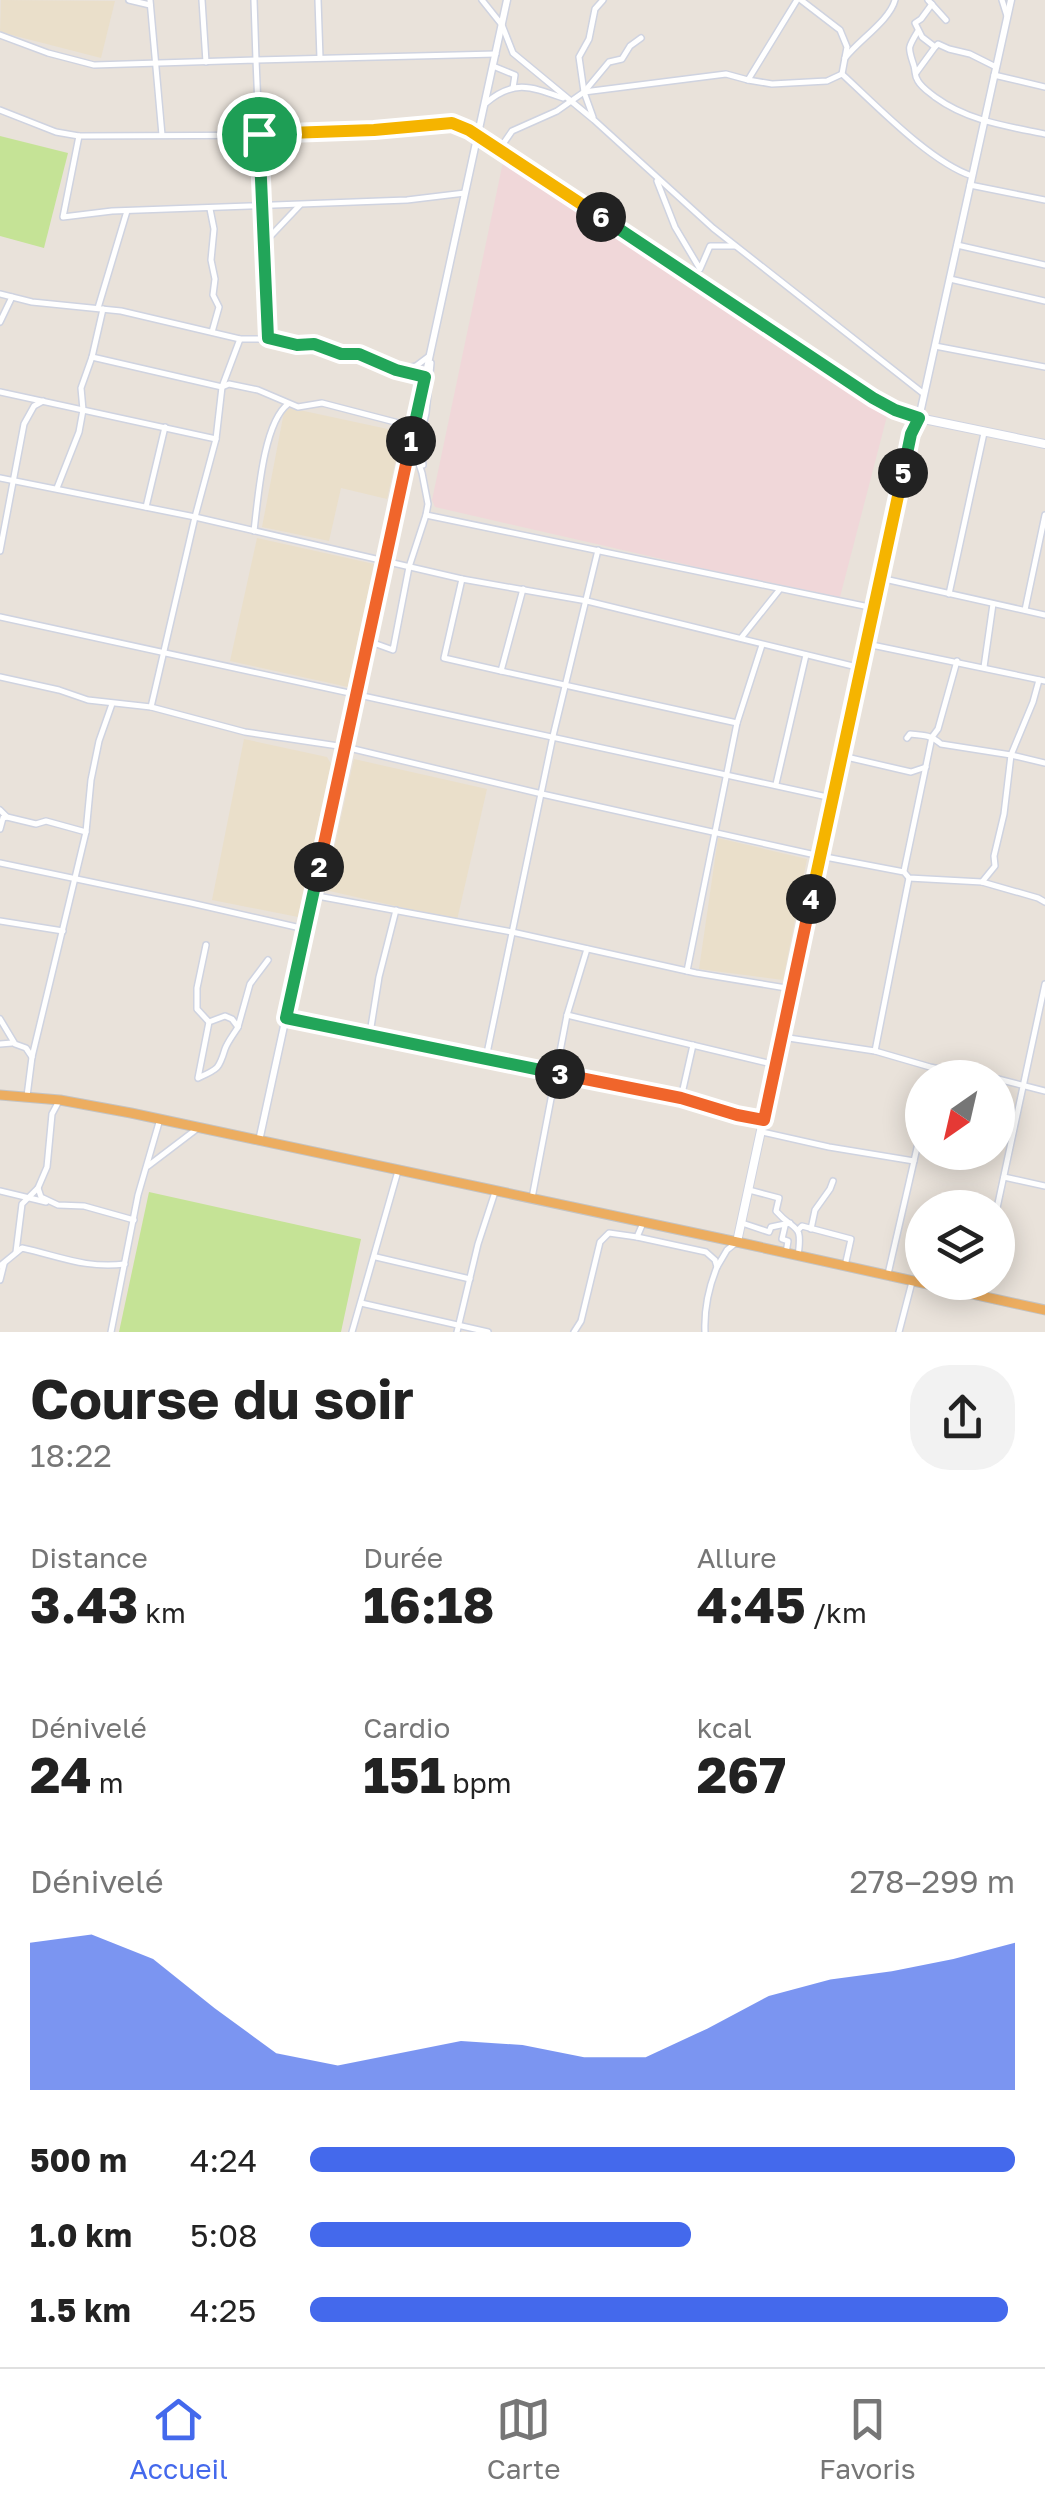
<!DOCTYPE html>
<html lang="fr">
<head>
<meta charset="utf-8">
<style>
  :root { --surface:#fff; --page:#f2f2f2; --text:#222; --muted:#767676; --line:#e0e0e0; --accent:#4469ec }
  body { margin:0; font-family:"Golos Text",sans-serif; background:var(--page); color:var(--text); height:100vh; display:flex; flex-direction:column; font-size:38px; white-space:nowrap }
  * { box-sizing:border-box; margin:0 }
  p { font-size:32px; color:var(--muted) }
  .icon { flex:none; width:55px; height:55px; fill:none; stroke:currentColor; stroke-width:2; stroke-linecap:round; stroke-linejoin:round }
  .map { position:relative; height:1332px; overflow:hidden }
  .sheet { display:flex; flex-direction:column; background:var(--surface); flex:1 }
  .sheet>* { flex:none }
  .needle { width:65px; rotate:214deg }
  .controls { position:absolute; left:905px; top:1060px; display:grid; gap:20px }
  .controls a { display:grid; place-items:center; width:110px; height:110px; border-radius:50%; background:var(--surface); box-shadow:0 5px 25px #0003; font-size:50px }
  .pin { position:absolute; display:grid; place-items:center; width:85px; height:85px; color:#fff; margin:-42px; border:5px solid #fff; border-radius:50%; box-shadow:0 2px 10px #0007 }
  .km { position:absolute; width:50px; height:50px; margin:-25px; border-radius:50%; background:#222; color:#fff; font-size:28px; line-height:50px; text-align:center }
  .round { display:grid; place-items:center; flex:none; width:105px; height:105px; border-radius:40px; background:var(--page) }
  .summary { display:flex; align-items:center; justify-content:space-between; height:170px; padding:0 30px }
  h1 { font-size:55px; font-weight:700; line-height:75px }
  .metrics { display:grid; grid-template-columns:repeat(3,1fr); gap:15px; height:170px; padding:10px 30px }
  .metrics div { display:grid; align-content:center }
  .metrics b { font-size:50px; font-weight:700 }
  .metrics small { font-size:28px; font-weight:400 }
  .metrics p { font-size:28px }
  .chart { height:280px; padding:20px 30px }
  .chart p { display:flex; justify-content:space-between }
  .chart svg { width:100%; height:180px; margin-top:10px; fill:var(--accent); opacity:.7 }
  ul { padding:0 30px; list-style:none; font-size:32px }
  li { display:grid; grid-template-columns:160px 120px 1fr; align-items:center; height:75px }
  li i { height:25px; border-radius:12px; background:var(--accent) }
  .dock { display:flex; justify-content:space-around; align-items:center; height:140px; border-top:2px solid var(--line); background:var(--surface); font-size:28px; color:var(--muted) }
  .dock a { display:grid; justify-items:center; gap:5px }
  .dock .on { color:var(--accent) }
  .map>svg:first-child { display:block }
</style>
</head>
<body>
<div class="map">
<svg width="1045" height="1332" viewBox="0 0 1045 1332">
  <rect width="100%" height="100%" fill="#e9e2da"/>
  <g fill="#eadfca">
    <path d="M 1,0 L 115,1 L 101,58 L 0,32 Z"/>
    <path d="M 290,408 L 397,431 L 401,436 L 387,499 L 341,488 L 329,541 L 262,527 L 284,412 Z"/>
    <path d="M 257,538 L 374,564 L 348,687 L 230,661 Z"/>
    <path d="M 244,739 L 327,757 L 331,764 L 298,917 L 212,900 Z"/>
    <path d="M 354,759 L 487,789 L 457,920 L 325,890 Z"/>
    <path d="M 718,838 L 807,859 L 783,980 L 699,969 Z"/>
  </g>
  <path fill="#f0d7d9" d="M 503,162 L 887,416 L 840,597 L 710,570 L 435,507 L 432,500 Z"/>
  <g fill="#c5e396">
    <path d="M 0,136 L 68,153 L 44,248 L 0,236 Z"/>
    <path d="M 149,1192 L 361,1239 L 341,1332 L 119,1332 Z"/>
  </g>
  <g fill="none" stroke-linecap="round" stroke-linejoin="round">
    <defs>
      <g id="minor">
        <path d="M 129,0 L 150,5"/>
        <path d="M 150,0 L 162,135"/>
        <path d="M 202,0 L 206,62"/>
        <path d="M 254,0 L 256,60 L 496,54"/>
        <path d="M 318,0 L 320,58"/>
        <path d="M 482,0 L 502,25 L 513,53 L 594,120 L 713,228 L 924,394"/>
        <path d="M 801,0 L 840,30 L 847,47 L 842,74"/>
        <path d="M 928,0 L 946,20"/>
        <path d="M 1002,0 L 1007,16"/>
        <path d="M 932,4 L 921,19 L 915,23 L 922,37 L 935,47 L 938,44 L 949,49 L 970,54 L 996,67"/>
        <path d="M 918,31 C 907,49 908,47 914,66 C 916,73 914,75 918,81 C 922,88 929,92 935,97 C 968,121 1006,126 1045,134"/>
        <path d="M 0,35 L 48,53 L 94,65 L 256,60 L 268,339"/>
        <path d="M 845,58 C 859,40 890,20 895,0"/>
        <path d="M 493,66 L 515,75 L 513,88"/>
        <path d="M 916,73 L 935,47"/>
        <path d="M 994,75 L 1045,87"/>
        <path d="M 748,80 L 772,84 L 827,81 L 842,74 C 876,105 930,162 972,176"/>
        <path d="M 584,92 L 726,74 L 748,80 L 797,0"/>
        <path d="M 486,103 C 514,79 532,87 563,98"/>
        <path d="M 0,110 L 56,132 L 79,136"/>
        <path d="M 593,117 L 584,92 L 579,57 L 589,39 L 595,9 L 603,0"/>
        <path d="M 499,150 L 512,131 L 557,111 L 584,92 L 609,62 L 622,59 L 630,46 L 641,38"/>
        <path d="M 657,181 L 675,227 L 700,269 L 710,246 L 735,246"/>
        <path d="M 970,185 L 1045,200"/>
        <path d="M 465,193 L 407,200 L 112,211 L 63,217 L 79,136 L 283,135 L 374,131 L 452,123 L 478,136"/>
        <path d="M 210,209 L 214,229 L 211,260 L 215,279 L 213,295 L 219,307 L 212,332"/>
        <path d="M 264,243 L 300,205"/>
        <path d="M 957,245 L 1045,265"/>
        <path d="M 950,279 L 1045,301"/>
        <path d="M 0,294 L 32,302 L 121,311 L 240,339 L 268,339 L 297,345 L 314,344 L 335,353 L 359,353 L 395,370 L 425,377"/>
        <path d="M 98,308 L 127,211"/>
        <path d="M 0,322 L 12,297"/>
        <path d="M 935,346 L 1045,367"/>
        <path d="M 92,357 L 222,387 L 229,384 L 258,390 L 298,407 L 322,403 L 395,422 L 414,430 L 413,432"/>
        <path d="M 402,369 L 416,366 L 428,357"/>
        <path d="M 0,392 L 216,439"/>
        <path d="M 423,465 L 420,439 L 426,413 L 431,363"/>
        <path d="M 0,478 L 195,517 L 462,579 L 587,601 L 861,668"/>
        <path d="M 57,488 L 79,432 L 83,410 L 81,388 L 92,357 L 103,309"/>
        <path d="M 146,507 L 165,427"/>
        <path d="M 426,515 L 874,608"/>
        <path d="M 254,531 C 258,499 263,423 288,404"/>
        <path d="M 0,551 L 24,424 L 34,406 L 43,401"/>
        <path d="M 880,578 L 1045,615"/>
        <path d="M 462,579 L 444,658 L 501,671 L 523,589"/>
        <path d="M 949,594 L 984,433"/>
        <path d="M 1025,610 L 1045,515"/>
        <path d="M 0,617 L 832,798"/>
        <path d="M 741,638 L 780,589"/>
        <path d="M 368,641 L 393,650 L 409,567 L 426,515 L 428,504 L 422,473 L 412,443"/>
        <path d="M 867,644 L 1045,681"/>
        <path d="M 984,667 L 993,604"/>
        <path d="M 501,671 L 737,723"/>
        <path d="M 0,677 L 59,690 L 88,700 L 151,707 L 245,732 L 345,747 L 542,794 L 820,856 L 904,872 L 909,878 L 982,882 L 1038,898 L 1045,902"/>
        <path d="M 151,707 L 195,517 L 216,439 L 222,387 L 240,339"/>
        <path d="M 907,738 L 910,734 C 923,735 931,735 941,744 L 1011,755 L 1045,763"/>
        <path d="M 842,756 L 911,772 L 926,767"/>
        <path d="M 776,784 L 806,655"/>
        <path d="M 0,810 L 7,817 L 36,824 L 46,821 L 86,832"/>
        <path d="M 0,829 L 3,818 L 7,817"/>
        <path d="M 0,863 L 191,903 L 305,929"/>
        <path d="M 904,871 L 932,737 L 938,729 L 957,661"/>
        <path d="M 982,882 L 995,866 L 994,856 L 1004,814 L 1011,755 L 1033,702 L 1039,680"/>
        <path d="M 312,895 L 512,932 L 696,973 L 792,989"/>
        <path d="M 0,921 L 63,931"/>
        <path d="M 206,945 L 197,988 L 197,1009 L 209,1022"/>
        <path d="M 687,971 L 737,723 L 762,645"/>
        <path d="M 567,1015 L 776,1065"/>
        <path d="M 225,1016 L 232,1019 L 238,1027 C 234,1034 228,1041 225,1049 C 219,1069 218,1069 198,1078 L 209,1022 Z"/>
        <path d="M 286,1018 L 681,1098 L 737,1115 L 764,1121"/>
        <path d="M 0,1019 L 15,1044 L 26,1048 L 32,1057"/>
        <path d="M 238,1027 L 250,984 L 268,960"/>
        <path d="M 363,1034 L 371,1027 L 379,977 L 396,910"/>
        <path d="M 782,1037 L 875,1051 L 930,1067 L 981,1078"/>
        <path d="M 0,1044 L 12,1043"/>
        <path d="M 875,1051 L 909,878"/>
        <path d="M 486,1058 L 553,736 L 598,550"/>
        <path d="M 998,1079 L 1045,1091"/>
        <path d="M 27,1096 L 32,1057 L 86,832 L 91,780 L 99,741 L 112,704"/>
        <path d="M 681,1098 L 693,1045"/>
        <path d="M 762,1132 L 829,1147 L 914,1161"/>
        <path d="M 148,1166 L 198,1128"/>
        <path d="M 1004,1177 L 1045,1186"/>
        <path d="M 38,1188 L 41,1197 L 58,1205 L 84,1206 L 134,1220"/>
        <path d="M 749,1190 L 779,1198 L 776,1211 C 795,1233 803,1221 798,1256"/>
        <path d="M 0,1191 L 46,1202"/>
        <path d="M 532,1198 L 567,1015 L 587,949"/>
        <path d="M 997,1208 L 1045,984"/>
        <path d="M 742,1223 L 769,1232 L 771,1227 L 790,1223"/>
        <path d="M 785,1226 L 782,1239 L 788,1241 L 786,1253"/>
        <path d="M 799,1229 L 802,1226 L 851,1239 L 845,1266"/>
        <path d="M 811,1229 L 815,1210 L 830,1189 L 833,1181"/>
        <path d="M 637,1237 L 706,1252 L 715,1260 L 717,1267 C 708,1289 704,1308 705,1332"/>
        <path d="M 16,1252 L 22,1204 L 38,1188 L 47,1167 L 52,1114 L 59,1101"/>
        <path d="M 376,1257 L 470,1279"/>
        <path d="M 0,1266 L 22,1248 C 59,1256 86,1269 125,1264"/>
        <path d="M 717,1267 L 727,1250 L 737,1242"/>
        <path d="M 888,1274 L 922,1126"/>
        <path d="M 0,1280 L 4,1264"/>
        <path d="M 361,1303 L 488,1332"/>
        <path d="M 111,1332 L 138,1195 L 160,1119"/>
        <path d="M 352,1332 L 398,1171"/>
        <path d="M 457,1332 L 478,1244 L 495,1192"/>
        <path d="M 574,1332 L 581,1321 L 600,1242 L 609,1233 L 637,1237 L 643,1223"/>
        <path d="M 899,1332 L 912,1282"/>
      </g>
      <g id="tertiary">
        <path d="M 478,136 L 726,298 L 873,398 L 895,411 L 919,418 L 1011,0"/>
        <path d="M 259,1141 L 507,0"/>
      </g>
      <path id="secondary" d="M 737,1242 L 911,434 L 919,418 L 1045,444"/>
      <path id="trunk" d="M 0,1095 L 60,1100 L 131,1113 L 737,1242 L 1045,1310"/>
    </defs>
    <use href="#minor" stroke="#cfd3e0" stroke-width="8"/>
    <use href="#tertiary" stroke="#cfd3e0" stroke-width="9"/>
    <use href="#secondary" stroke="#cfd3e0" stroke-width="10"/>
    <use href="#trunk" stroke="#c3c3c3" stroke-width="11"/>
    <use href="#minor" stroke="#fff" stroke-width="5"/>
    <use href="#tertiary" stroke="#fff" stroke-width="6"/>
    <use href="#secondary" stroke="#fff" stroke-width="8"/>
    <use href="#trunk" stroke="#ecad60" stroke-width="9"/>
  </g>
  <g fill="none" stroke-linecap="round" stroke-linejoin="round">
    <defs>
      <path id="split-1" d="M 259,134 L 268,338 L 297,345 L 314,344 L 341,354 L 359,354 L 396,370 L 425,377 L 411,441"/>
      <path id="split-2" d="M 319,867 L 411,441"/>
      <path id="split-3" d="M 319,867 L 286,1018 L 560,1074"/>
      <path id="split-4" d="M 560,1074 L 681,1098 L 737,1115 L 764,1120 L 811,899"/>
      <path id="split-5" d="M 811,899 L 903,473"/>
      <path id="split-6" d="M 601,217 L 873,398 L 895,410 L 919,418 L 911,434 L 903,473"/>
      <path id="split-7" d="M 259,134 L 374,130 L 452,123 L 469,130 L 601,217"/>
    </defs>
    <use href="#split-1" stroke="#fff" stroke-width="20"/>
    <use href="#split-2" stroke="#fff" stroke-width="20"/>
    <use href="#split-3" stroke="#fff" stroke-width="20"/>
    <use href="#split-4" stroke="#fff" stroke-width="20"/>
    <use href="#split-5" stroke="#fff" stroke-width="20"/>
    <use href="#split-6" stroke="#fff" stroke-width="20"/>
    <use href="#split-7" stroke="#fff" stroke-width="20"/>
    <use href="#split-1" stroke="#22a559" stroke-width="12"/>
    <use href="#split-2" stroke="#f0652b" stroke-width="12"/>
    <use href="#split-3" stroke="#22a559" stroke-width="12"/>
    <use href="#split-4" stroke="#f0652b" stroke-width="12"/>
    <use href="#split-5" stroke="#f5b400" stroke-width="12"/>
    <use href="#split-6" stroke="#22a559" stroke-width="12"/>
    <use href="#split-7" stroke="#f5b400" stroke-width="12"/>
  </g>
</svg>
<div class="controls">
<a><svg class="needle" viewBox="-14 -14 28 28"><path d="M0-13l5 13h-10z" fill="#e53935"/><path d="M0 13l5-13h-10z" fill="#767676"/></svg></a>
<a><svg class="icon" aria-label="layers" viewBox="0 0 24 24"><path d="M12 4l9 5-9 5-9-5zM3 14l9 5 9-5"/></svg></a>
</div>
<div class="pin" style="left:259px;top:134px;background:#1e9e55"><svg class="icon" aria-label="arrive" viewBox="0 0 24 24"><path d="M6 21V4h12l-3 4 3 4H6"/></svg></div>
<b class="km" style="left:411px;top:441px">1</b>
<b class="km" style="left:319px;top:867px">2</b>
<b class="km" style="left:560px;top:1074px">3</b>
<b class="km" style="left:811px;top:899px">4</b>
<b class="km" style="left:903px;top:473px">5</b>
<b class="km" style="left:601px;top:217px">6</b>
</div>
<section class="sheet">
<div class="summary"><div><h1>Course du soir</h1><p>18:22</p></div><a class="round"><svg class="icon" aria-label="share" viewBox="0 0 24 24"><path d="M12 15V3M7 8l5-5 5 5M5 13v7h14v-7"/></svg></a></div>
<div class="metrics">
<div><p>Distance</p><b>3.43<small> km</small></b></div>
<div><p>Durée</p><b>16:18</b></div>
<div><p>Allure</p><b>4:45<small> /km</small></b></div>
</div>
<div class="metrics">
<div><p>Dénivelé</p><b>24<small> m</small></b></div>
<div><p>Cardio</p><b>151<small> bpm</small></b></div>
<div><p>kcal</p><b>267</b></div>
</div>
<div class="chart"><p><span>Dénivelé</span>278–299 m</p>
<svg viewBox="0 0 160 44" preserveAspectRatio="none"><path d="M0 44V8L10 6L20 12L30 24L40 35L50 38L60 35L70 32L80 33L90 36L100 36L110 29L120 21L130 17L140 15L150 12L160 8V44z"/></svg>
</div>
<ul>
<li><b>500 m</b>4:24<i style="width:100%"></i></li>
<li><b>1.0 km</b>5:08<i style="width:54%"></i></li>
<li><b>1.5 km</b>4:25<i style="width:99%"></i></li>
</ul>
</section>
<nav class="dock">
<a class="on"><svg class="icon" aria-label="home" viewBox="0 0 24 24"><path d="M3 11l9-7 9 7M6 9v11h12V9"/></svg>Accueil</a>
<a><svg class="icon" aria-label="map" viewBox="0 0 24 24"><path d="M3 6l6-2 6 2 6-2v14l-6 2-6-2-6 2zM9 4v14M15 6v14"/></svg>Carte</a>
<a><svg class="icon" aria-label="saved" viewBox="0 0 24 24"><path d="M7 4h10v16l-5-4-5 4z"/></svg>Favoris</a>
</nav>
</body>
</html>
